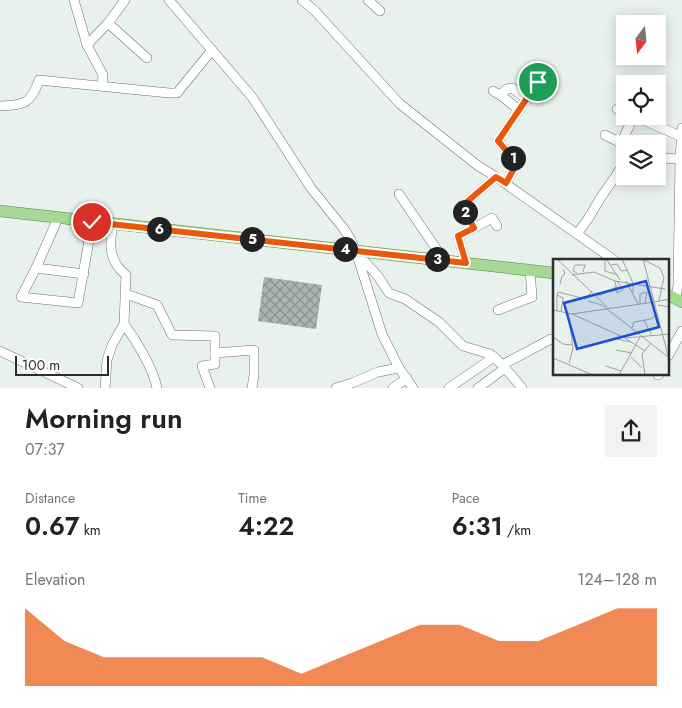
<!DOCTYPE html>
<html lang="en">
<head>
<meta charset="utf-8">
<style>
  :root { --surface:#fff; --page:#f2f2f2; --text:#222; --muted:#767676; --accent:#ea580c }
  body { margin:0; font-family:Jost,sans-serif; background:var(--page); color:var(--text); height:100vh; display:flex; flex-direction:column; font-size:19px; white-space:nowrap }
  * { box-sizing:border-box; margin:0 }
  p { font-size:16px; color:var(--muted) }
  .icon { flex:none; width:28px; height:28px; fill:none; stroke:currentColor; stroke-width:2; stroke-linecap:round; stroke-linejoin:round }
  .map { position:relative; height:388px; overflow:hidden }
  .side { display:flex; flex-direction:column; background:var(--surface); flex:1 }
  .side>* { flex:none }
  .needle { width:32px; rotate:195deg }
  .buttons { position:absolute; left:616px; top:15px; display:grid; gap:10px }
  .buttons a { display:grid; place-items:center; width:50px; height:50px; border-radius:0px; background:var(--surface); box-shadow:0 2px 12px #0003; font-size:25px }
  .scale { position:absolute; left:15px; bottom:12px; width:94px; box-sizing:border-box; padding-left:5px; border:2px solid #2b2e2c; border-top:0; font-size:14px; line-height:18px; white-space:nowrap; color:#2b2e2c; -webkit-text-stroke:4px #fff; paint-order:stroke }
  .pin { position:absolute; display:grid; place-items:center; width:42px; height:42px; color:#fff; margin:-21px; border:2px solid #fff; border-radius:50%; box-shadow:0 1px 5px #0007 }
  .km { position:absolute; width:25px; height:25px; margin:-12px; border-radius:50%; background:#222; color:#fff; font-size:14px; line-height:25px; text-align:center }
  .round { display:grid; place-items:center; flex:none; width:52px; height:52px; border-radius:0px; background:var(--page) }
  .head { display:flex; align-items:center; justify-content:space-between; height:85px; padding:0 25px }
  h1 { font-size:28px; font-weight:600; line-height:38px }
  .metrics { display:grid; grid-template-columns:repeat(3,1fr); gap:8px; height:85px; padding:5px 25px }
  .metrics div { display:grid; align-content:center }
  .metrics b { font-size:25px; font-weight:600 }
  .metrics small { font-size:14px; font-weight:400 }
  .metrics p { font-size:14px }
  .chart { height:140px; padding:10px 25px }
  .chart p { display:flex; justify-content:space-between }
  .chart svg { width:100%; height:90px; margin-top:5px; fill:var(--accent); opacity:.7 }
  .map>svg:first-child { display:block }
</style>
</head>
<body>
<div class="map">
<svg width="682" height="388" viewBox="0 0 682 388">
  <defs>
    <pattern id="building-cross-hatch" width="8" height="8" patternUnits="userSpaceOnUse" patternTransform="scale(1.25)"><rect width="8" height="8" fill="#aab4b2"/><path d="M0 0l8 8M0 8l8-8" fill="none" stroke="#8b9391"/></pattern>
  </defs>
  <rect width="100%" height="100%" fill="#e9f1ec"/>
  <path fill="url(#building-cross-hatch)" d="M 264,277 L 322,285 L 316,329 L 258,321 Z"/>
  <g fill="none" stroke-linecap="round" stroke-linejoin="round">
    <defs>
      <g id="minor">
        <path d="M 74,0 L 87,45 L 103,75 L 102,86"/>
        <path d="M 169,0 L 252,97 L 311,188 L 344,229 L 351,240 L 358,258 L 382,334 L 399,368 L 413,388"/>
        <path d="M 302,0 L 315,11 L 400,104 L 477,165 L 496,177 L 614,260"/>
        <path d="M 368,0 L 380,11"/>
        <path d="M 108,23 L 147,58"/>
        <path d="M 87,45 L 109,22 L 125,0"/>
        <path d="M 493,91 L 503,97 L 519,110"/>
        <path d="M 500,95 L 507,89 L 512,88 L 527,99"/>
        <path d="M 0,106 C 24,105 31,104 39,80 L 169,93 L 177,93 L 212,50"/>
        <path d="M 617,109 L 625,112"/>
        <path d="M 634,116 L 680,136"/>
        <path d="M 605,135 L 625,145"/>
        <path d="M 621,143 L 634,116"/>
        <path d="M 658,158 L 680,159"/>
        <path d="M 506,183 L 517,163 L 498,141 L 538,82"/>
        <path d="M 399,194 L 437,250 L 438,259"/>
        <path d="M 58,218 L 36,268 L 21,297 L 78,303 L 92,223"/>
        <path d="M 474,228 L 492,218 L 497,226"/>
        <path d="M 577,234 C 585,224 591,215 597,204 C 605,189 618,176 625,160"/>
        <path d="M 356,252 L 377,275 L 389,293 L 405,299 L 439,322 L 463,346 L 490,354 L 494,357"/>
        <path d="M 466,263 L 458,236 L 474,228 L 462,206 L 496,177"/>
        <path d="M 36,268 L 84,274"/>
        <path d="M 126,294 L 157,305 L 172,335 L 215,336 L 215,353"/>
        <path d="M 676,298 L 678,285 L 680,159 L 682,128"/>
        <path d="M 498,310 L 532,297 L 530,270"/>
        <path d="M 124,324 C 136,340 153,368 157,388"/>
        <path d="M 0,351 L 78,388"/>
        <path d="M 668,356 L 682,331"/>
        <path d="M 502,365 L 551,339"/>
        <path d="M 658,375 L 659,374"/>
        <path d="M 105,388 L 107,360 L 112,345 L 124,324 L 126,275 C 109,262 109,244 113,224"/>
        <path d="M 210,388 L 202,366 L 215,364 L 215,353 L 254,350 L 254,375 L 252,388"/>
        <path d="M 336,388 L 352,383 L 378,372 L 399,368"/>
        <path d="M 393,388 L 407,378"/>
        <path d="M 449,388 L 494,357 L 505,368"/>
        <path d="M 478,388 L 505,368 L 522,388"/>
      </g>
      <g id="major">
        <path d="M 0,211 L 554,273"/>
        <path d="M 668,295 L 682,302"/>
      </g>
    </defs>
    <use href="#minor" stroke="#6c736f" stroke-width="10"/>
    <use href="#major" stroke="#558c42" stroke-width="12"/>
    <use href="#minor" stroke="#fff" stroke-width="9"/>
    <use href="#major" stroke="#a6d995" stroke-width="11"/>
  </g>
  <g fill="none" stroke-linecap="round" stroke-linejoin="round">
    <defs>
      <path id="route" d="M 92,222 L 466,263 L 458,236 L 474,228 L 462,206 L 496,177 L 506,183 L 517,163 L 498,141 L 538,82"/>
    </defs>
    <use href="#route" stroke="#fff" stroke-width="10"/>
    <use href="#route" stroke="#ea580c" stroke-width="6"/>
  </g>
  <g transform="translate(553 259)">
    <rect width="116" height="116" fill="#e9f1ec"/>
    <path fill="none" stroke="#9da39f" stroke-width="1" d="M 4,0 L 54,48M 41,0 L 54,1 L 67,21M 69,0 L 80,24 L 80,34M 89,0 L 107,9 L 111,18 L 106,42M 90,0 L 117,104M 52,2 L 52,12 L 65,16M 58,6 L 64,5 L 68,12 L 75,11M 24,14 L 20,12 L 22,6 L 32,6 L 30,13M 19,16 L 41,13 L 62,22 L 112,30M 62,22 L 64,34 L 70,31 L 64,22M 73,22 L 85,45M 7,25 L 9,17 L 12,15 L 10,10M 4,36 L 5,33 L 33,40 L 39,32M 4,36 L 10,39 L 8,53M 46,37 L 65,27M 35,42 L 49,46 L 115,98M 101,43 L 117,40M 87,45 L 87,35 L 94,33 L 92,44M 105,46 L 116,48 L 116,52M 0,51 L 19,55 L 101,43M 4,52 L 4,36M 15,54 L 20,89 L 16,104M 19,55 L 72,79 L 117,75M 91,61 L 99,77M 79,69 L 81,63 L 98,60 L 104,55M 0,78 L 10,85 L 20,86M 60,79 L 77,83M 72,79 L 92,92M 63,91 L 79,94M 78,98 L 89,109M 0,99 L 40,116M 53,107 L 68,112M 66,116 L 87,78M 92,116 L 89,95 L 98,84"/>
    <path fill="#1d4ed8" fill-opacity="0.15" stroke="#1d4ed8" stroke-width="2.5" d="M 93,22 L 106,68 L 24,90 L 11,44 Z"/>
    <rect width="116" height="116" fill="none" stroke="#2b2e2c" stroke-width="2.5"/>
  </g>
</svg>
<div class="buttons">
<a><svg class="needle" viewBox="-14 -14 28 28"><path d="M0-13l5 13h-10z" fill="#e53935"/><path d="M0 13l5-13h-10z" fill="#767676"/></svg></a>
<a><svg class="icon" aria-label="locate" viewBox="0 0 24 24"><circle cx="12" cy="12" r="6"/><path d="M12 2v4M12 18v4M2 12h4M18 12h4"/></svg></a>
<a><svg class="icon" aria-label="layers" viewBox="0 0 24 24"><path d="M12 4l9 5-9 5-9-5zM3 14l9 5 9-5"/></svg></a>
</div>
<div class="scale">100 m</div>
<div class="pin" style="left:538px;top:82px;background:#1e9e55"><svg class="icon" aria-label="arrive" viewBox="0 0 24 24"><path d="M6 21V4h12l-3 4 3 4H6"/></svg></div>
<div class="pin" style="left:92px;top:222px;background:#d93025"><svg class="icon" aria-label="check" viewBox="0 0 24 24"><path d="M5 12l5 5 9-10"/></svg></div>
<b class="km" style="left:513px;top:158px">1</b>
<b class="km" style="left:465px;top:212px">2</b>
<b class="km" style="left:437px;top:259px">3</b>
<b class="km" style="left:345px;top:249px">4</b>
<b class="km" style="left:252px;top:239px">5</b>
<b class="km" style="left:159px;top:229px">6</b>
</div>
<section class="side">
<div class="head"><div><h1>Morning run</h1><p>07:37</p></div><a class="round"><svg class="icon" aria-label="share" viewBox="0 0 24 24"><path d="M12 15V3M7 8l5-5 5 5M5 13v7h14v-7"/></svg></a></div>
<div class="metrics">
<div><p>Distance</p><b>0.67<small> km</small></b></div>
<div><p>Time</p><b>4:22</b></div>
<div><p>Pace</p><b>6:31<small> /km</small></b></div>
</div>
<div class="chart"><p><span>Elevation</span>124–128 m</p>
<svg viewBox="0 0 160 44" preserveAspectRatio="none"><path d="M0 44V6L10 22L20 30L30 30L40 30L50 30L60 30L70 38L80 30L90 22L100 14L110 14L120 22L130 22L140 14L150 6L160 6V44z"/></svg>
</div>
</section>
</body>
</html>
